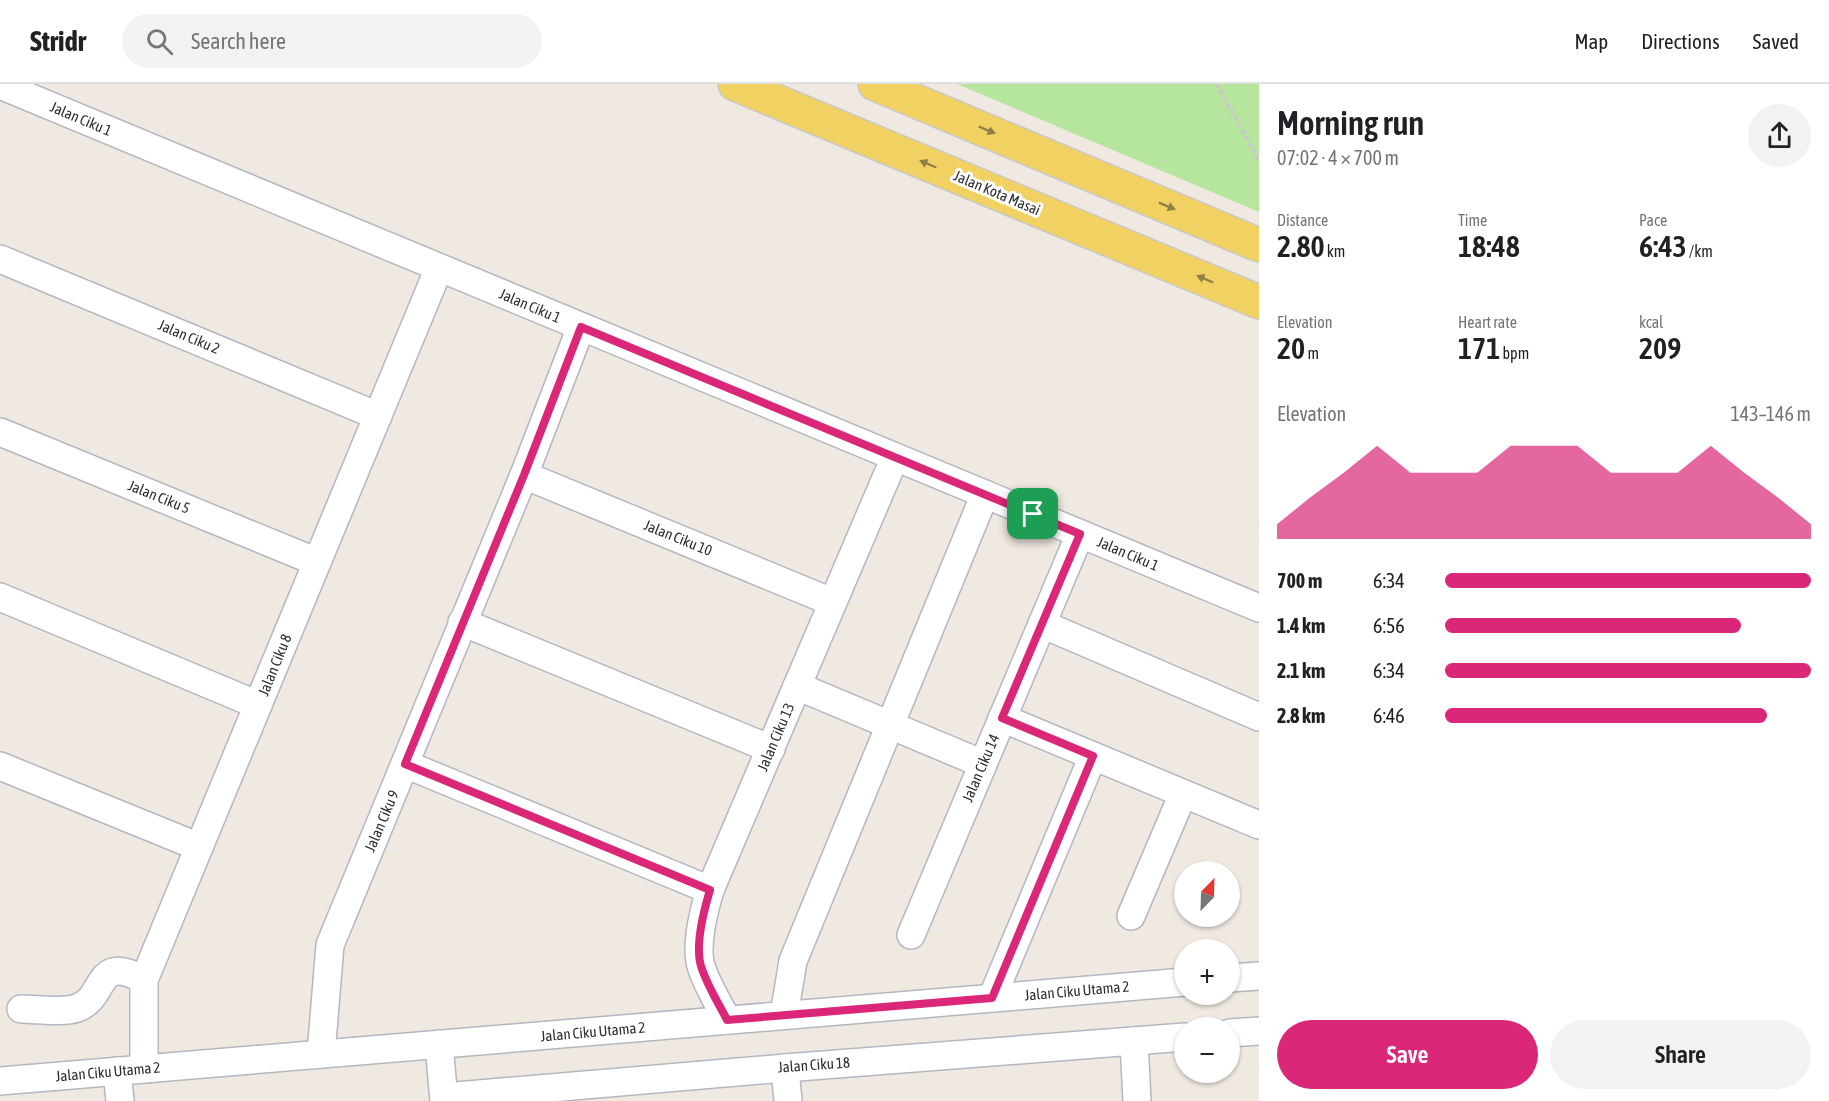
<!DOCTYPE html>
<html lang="en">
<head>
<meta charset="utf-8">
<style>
  :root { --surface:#fff; --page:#f2f2f2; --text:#202124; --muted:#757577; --line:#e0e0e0; --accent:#db2777 }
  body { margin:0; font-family:"Asap Condensed",sans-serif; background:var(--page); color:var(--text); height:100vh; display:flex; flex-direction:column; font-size:22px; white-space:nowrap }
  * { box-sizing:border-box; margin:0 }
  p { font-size:20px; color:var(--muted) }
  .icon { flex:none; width:33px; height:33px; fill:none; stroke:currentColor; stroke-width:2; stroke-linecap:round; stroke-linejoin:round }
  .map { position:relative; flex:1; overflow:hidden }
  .side { display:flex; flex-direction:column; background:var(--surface); width:570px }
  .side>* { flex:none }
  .needle { width:39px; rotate:23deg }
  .controls { position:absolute; left:1174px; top:777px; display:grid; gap:12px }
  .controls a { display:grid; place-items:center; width:66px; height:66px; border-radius:50%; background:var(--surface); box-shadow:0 2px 4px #0004; font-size:30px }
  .pin { position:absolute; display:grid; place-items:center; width:51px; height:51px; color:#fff; margin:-26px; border-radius:12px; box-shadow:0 3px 9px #0006 }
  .round { display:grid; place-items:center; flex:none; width:63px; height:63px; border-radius:32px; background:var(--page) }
  .overview { display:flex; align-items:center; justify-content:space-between; height:102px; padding:0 18px }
  h1 { font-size:33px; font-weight:600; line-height:45px }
  .stats { display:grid; grid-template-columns:repeat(3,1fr); gap:9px; height:102px; padding:6px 18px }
  .stats div { display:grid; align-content:center }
  .stats b { font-size:30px; font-weight:600 }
  .stats small { font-size:16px; font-weight:400 }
  .stats p { font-size:16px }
  .chart { height:168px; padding:12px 18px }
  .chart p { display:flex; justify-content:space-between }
  .chart svg { width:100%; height:108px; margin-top:6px; fill:var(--accent); opacity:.7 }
  .primary-button { display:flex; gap:12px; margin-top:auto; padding:12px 18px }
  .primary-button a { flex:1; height:69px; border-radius:36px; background:var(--accent); color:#fff; font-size:24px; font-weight:600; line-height:69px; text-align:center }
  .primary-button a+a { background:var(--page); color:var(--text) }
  ul { padding:0 18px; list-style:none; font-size:20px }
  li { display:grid; grid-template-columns:96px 72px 1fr; align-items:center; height:45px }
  li i { height:15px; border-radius:8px; background:var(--accent) }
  header { display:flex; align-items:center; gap:36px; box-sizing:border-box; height:84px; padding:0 30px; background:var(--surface); border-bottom:2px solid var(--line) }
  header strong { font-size:28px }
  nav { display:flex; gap:33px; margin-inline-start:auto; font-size:21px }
  .search { width:420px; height:54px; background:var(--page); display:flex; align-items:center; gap:15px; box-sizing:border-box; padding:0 21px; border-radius:33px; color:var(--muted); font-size:22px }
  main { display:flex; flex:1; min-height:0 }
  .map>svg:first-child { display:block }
</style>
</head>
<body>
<header>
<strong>Stridr</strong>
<div class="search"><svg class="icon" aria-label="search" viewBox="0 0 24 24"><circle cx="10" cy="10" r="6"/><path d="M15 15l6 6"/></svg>Search here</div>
<nav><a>Map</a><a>Directions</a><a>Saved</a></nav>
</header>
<main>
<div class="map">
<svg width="1259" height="1017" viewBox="0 0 1259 1017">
  <rect width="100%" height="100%" fill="#efe9e1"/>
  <path fill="#b6e59e" d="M 957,0 L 1259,0 L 1259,128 Z"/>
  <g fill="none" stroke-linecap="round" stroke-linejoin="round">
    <defs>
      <g id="minor">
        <path d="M 0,1 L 1259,524"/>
        <path d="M 0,175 L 378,332"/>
        <path d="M 0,348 L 317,478"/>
        <path d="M 524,391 L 832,518"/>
        <path d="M 0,513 L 258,621"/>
        <path d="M 462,538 L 771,665"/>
        <path d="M 1042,540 L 1259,633"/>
        <path d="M 797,602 L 983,680"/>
        <path d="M 1002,634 L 1259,741"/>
        <path d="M 405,680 L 710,806"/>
        <path d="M 0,682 L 199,763"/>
        <path d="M 1131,832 L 1183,710"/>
        <path d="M 911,851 L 1080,450"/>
        <path d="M 1230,894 L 1259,892"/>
        <path d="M 992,914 L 1093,672"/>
        <path d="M 21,925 C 37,925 63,929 77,924 C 107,914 94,868 144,896"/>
        <path d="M 784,931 L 793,877 L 985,410"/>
        <path d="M 727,936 C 719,920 708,903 702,885 C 694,865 704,826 710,806 L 895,373"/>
        <path d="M 1230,949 L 1259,947"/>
        <path d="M 1134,957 L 1137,1017"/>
        <path d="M 439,960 L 444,1017"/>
        <path d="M 321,970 L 330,861 L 524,391 L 581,243"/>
        <path d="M 785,984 L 788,1017"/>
        <path d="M 144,985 L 144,896 L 439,184"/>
        <path d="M 117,987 L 120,1017"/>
        <path d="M 0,997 L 1185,898"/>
        <path d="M 444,1013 L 785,984 L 1185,953"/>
      </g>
      <g id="major">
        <path d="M 735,0 L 1259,218"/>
        <path d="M 875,0 L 1259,161"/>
      </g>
    </defs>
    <use href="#minor" stroke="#b4b7c1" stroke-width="30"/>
    <use href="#major" stroke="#c9c9c9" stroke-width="36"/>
    <path stroke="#c9c9c9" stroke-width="4" stroke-dasharray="4.5 3" stroke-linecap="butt" d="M 1216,0 L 1259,76"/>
    <use href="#minor" stroke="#fff" stroke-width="27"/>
    <use href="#major" stroke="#f2d163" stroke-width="33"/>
  </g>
  <defs><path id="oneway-solid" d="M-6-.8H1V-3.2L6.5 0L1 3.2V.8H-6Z" transform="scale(1.5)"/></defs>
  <g fill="#908048">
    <use href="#oneway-solid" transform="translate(987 46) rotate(23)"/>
    <use href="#oneway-solid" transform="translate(928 80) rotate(-157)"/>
    <use href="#oneway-solid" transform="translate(1167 122) rotate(23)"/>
    <use href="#oneway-solid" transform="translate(1205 195) rotate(-157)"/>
  </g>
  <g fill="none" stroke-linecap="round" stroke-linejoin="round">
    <defs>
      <path id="route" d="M 581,243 L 1080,450 L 1002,634 L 1093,672 L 992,914 L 727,936 C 719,920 708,903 702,885 C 694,865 704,826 710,806 L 405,680 L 524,391 Z"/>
    </defs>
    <use href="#route" stroke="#fff" stroke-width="12"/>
    <use href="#route" stroke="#db2777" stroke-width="8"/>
  </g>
  <g text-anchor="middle" stroke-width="6" stroke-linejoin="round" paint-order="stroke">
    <g font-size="15" fill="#2e2e2e" stroke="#fff">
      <text transform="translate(81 35) rotate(23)" y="5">Jalan Ciku 1</text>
      <text transform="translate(997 109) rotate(23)" y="5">Jalan Kota Masai</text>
      <text transform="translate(530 222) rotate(23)" y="5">Jalan Ciku 1</text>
      <text transform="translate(189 253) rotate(23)" y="5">Jalan Ciku 2</text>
      <text transform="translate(159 413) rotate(22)" y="5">Jalan Ciku 5</text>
      <text transform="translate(678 454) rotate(22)" y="5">Jalan Ciku 10</text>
      <text transform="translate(1128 470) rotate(23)" y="5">Jalan Ciku 1</text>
      <text transform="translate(275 581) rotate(-68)" y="5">Jalan Ciku 8</text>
      <text transform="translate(776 653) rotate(-67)" y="5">Jalan Ciku 13</text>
      <text transform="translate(981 684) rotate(-67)" y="5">Jalan Ciku 14</text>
      <text transform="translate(382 737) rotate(-67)" y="5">Jalan Ciku 9</text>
      <text transform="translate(1077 907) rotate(-5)" y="5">Jalan Ciku Utama 2</text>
      <text transform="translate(593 948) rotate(-5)" y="5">Jalan Ciku Utama 2</text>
      <text transform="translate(814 981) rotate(-4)" y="5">Jalan Ciku 18</text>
      <text transform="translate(108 988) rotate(-5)" y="5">Jalan Ciku Utama 2</text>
    </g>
  </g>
</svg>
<div class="controls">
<a><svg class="needle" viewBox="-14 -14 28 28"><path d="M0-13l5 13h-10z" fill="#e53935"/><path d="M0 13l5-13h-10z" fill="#757577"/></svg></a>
<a>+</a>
<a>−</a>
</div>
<div class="pin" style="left:1033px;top:430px;background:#1e9e55"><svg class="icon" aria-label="arrive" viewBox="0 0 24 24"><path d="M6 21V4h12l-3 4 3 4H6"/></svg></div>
</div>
<section class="side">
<div class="overview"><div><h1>Morning run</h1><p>07:02 · 4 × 700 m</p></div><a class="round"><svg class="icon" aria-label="share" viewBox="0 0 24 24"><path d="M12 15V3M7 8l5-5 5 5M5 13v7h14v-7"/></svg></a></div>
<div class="stats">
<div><p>Distance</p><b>2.80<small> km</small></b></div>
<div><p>Time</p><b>18:48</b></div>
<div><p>Pace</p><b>6:43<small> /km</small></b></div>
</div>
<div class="stats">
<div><p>Elevation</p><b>20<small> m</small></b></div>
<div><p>Heart rate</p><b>171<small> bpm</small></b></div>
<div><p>kcal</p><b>209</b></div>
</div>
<div class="chart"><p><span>Elevation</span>143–146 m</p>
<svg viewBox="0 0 160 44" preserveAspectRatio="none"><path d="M0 44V38L10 27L20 17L30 6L40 17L50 17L60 17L70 6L80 6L90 6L100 17L110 17L120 17L130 6L140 17L150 27L160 38V44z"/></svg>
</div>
<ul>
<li><b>700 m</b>6:34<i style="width:100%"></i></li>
<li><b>1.4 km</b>6:56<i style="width:81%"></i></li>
<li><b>2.1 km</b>6:34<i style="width:100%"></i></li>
<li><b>2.8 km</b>6:46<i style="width:88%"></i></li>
</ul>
<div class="primary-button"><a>Save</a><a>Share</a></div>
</section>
</main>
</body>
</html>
